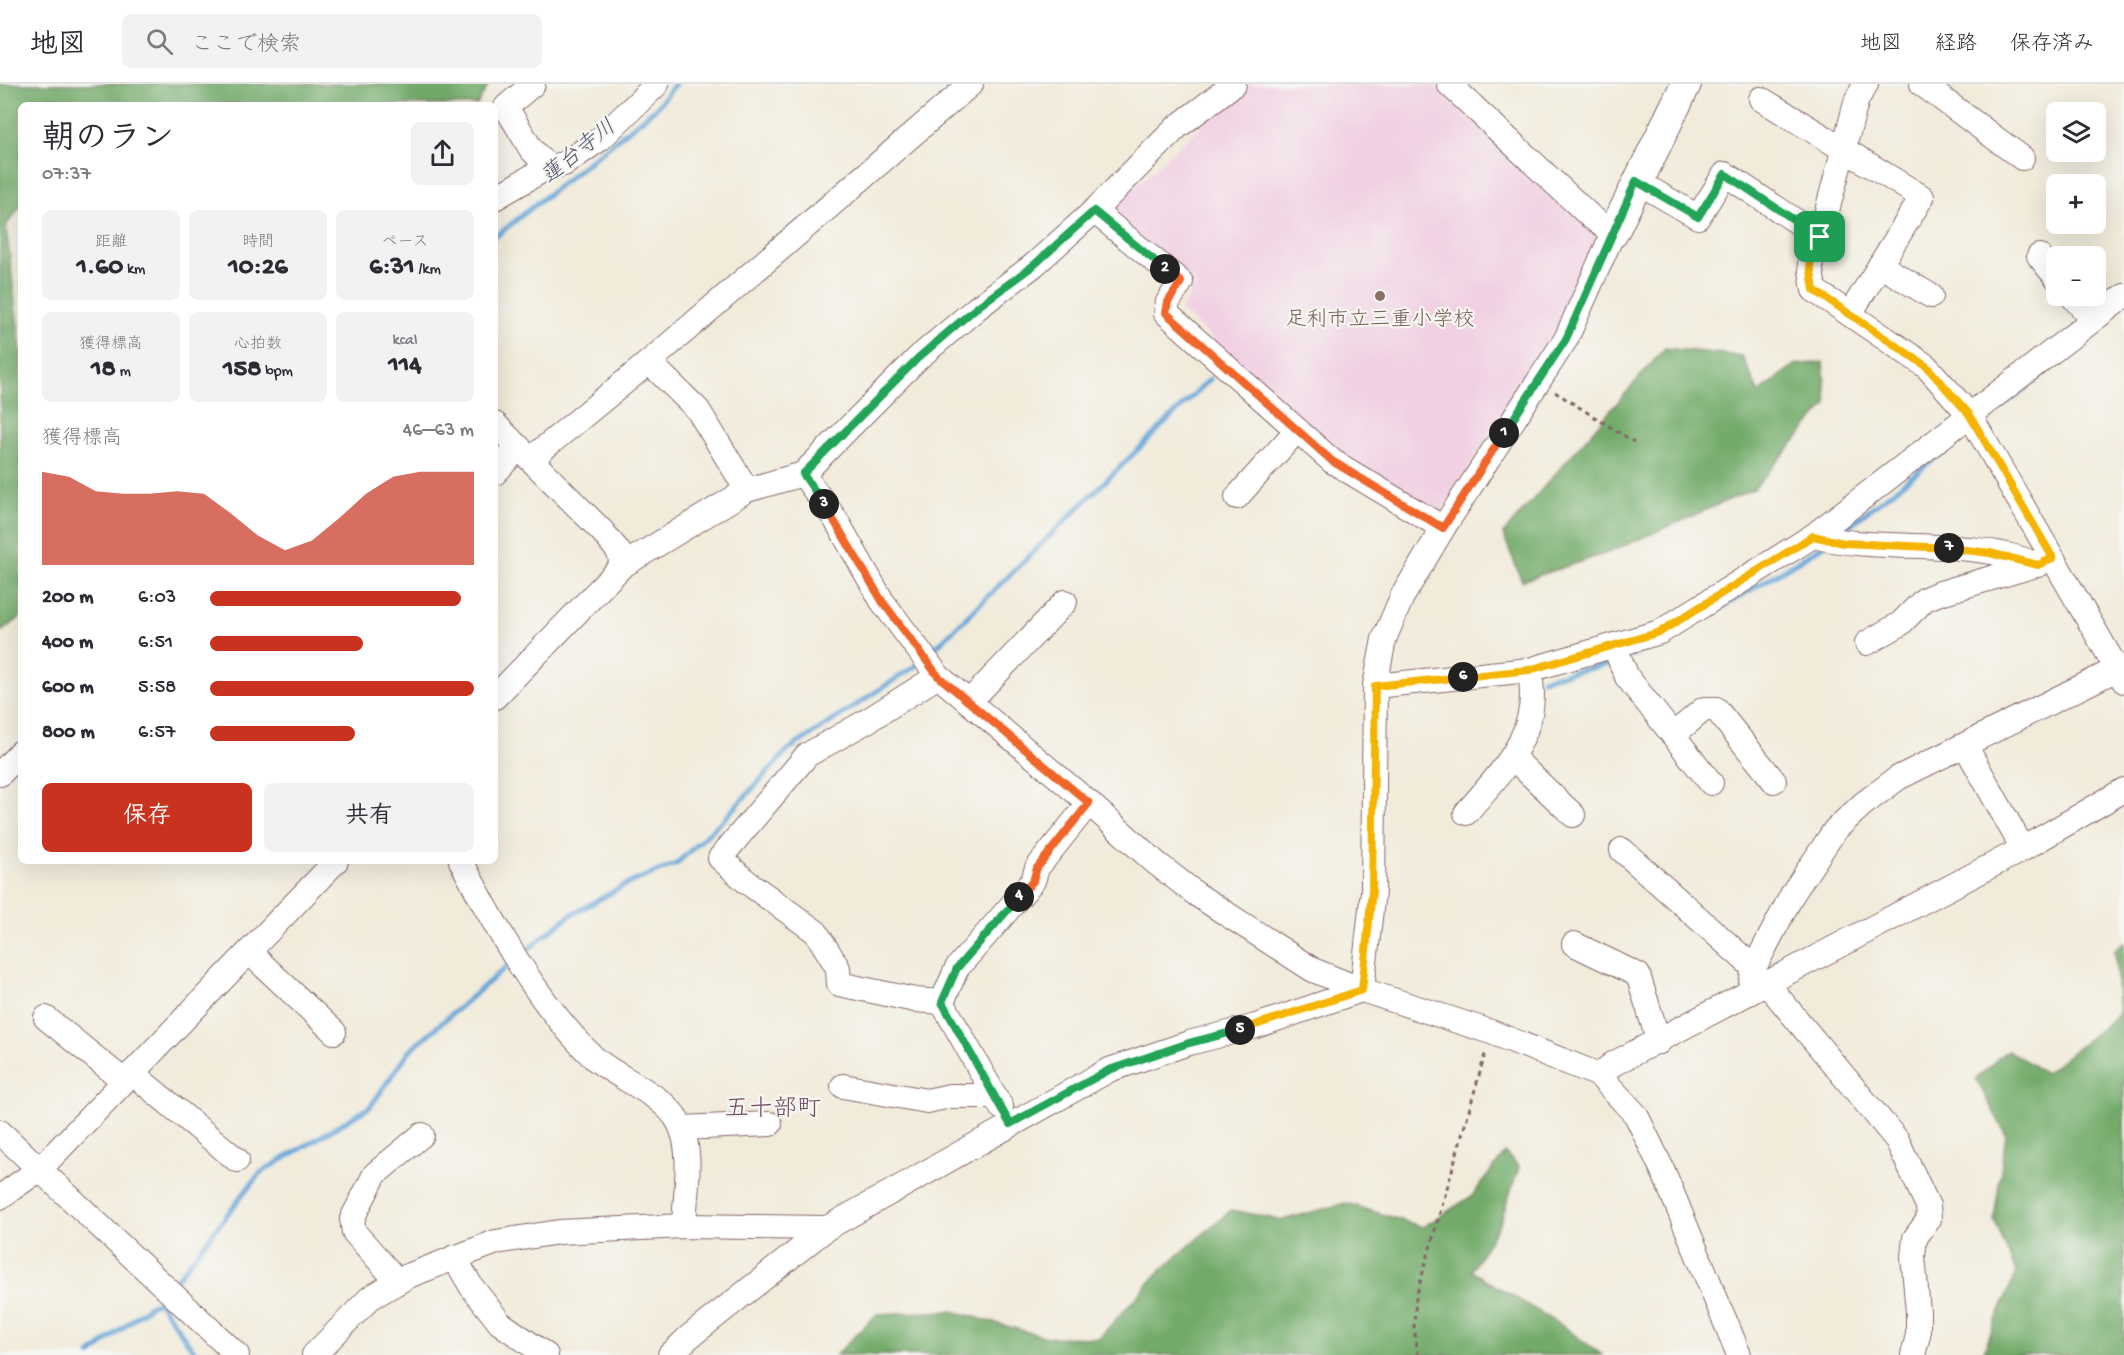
<!DOCTYPE html>
<html lang="ja">
<head>
<meta charset="utf-8">
<style>
  :root { --surface:#fff; --page:#f2f2f3; --text:#2b2b33; --muted:#7c7c81; --line:#e1e1e2; --accent:#c8321e }
  body { margin:0; font-family:"Gochi Hand","Klee One",sans-serif; background:var(--page); color:var(--text); height:100vh; display:flex; flex-direction:column; font-size:22px; white-space:nowrap }
  * { box-sizing:border-box; margin:0 }
  p { font-size:20px; color:var(--muted) }
  .icon { flex:none; width:33px; height:33px; fill:none; stroke:currentColor; stroke-width:2; stroke-linecap:round; stroke-linejoin:round }
  .map { position:relative; flex:1; overflow:hidden }
  .panel { position:absolute; left:18px; top:18px; width:480px; height:762px; display:flex; flex-direction:column; background:var(--surface); border-radius:9px; box-shadow:0 6px 24px #0002 }
  .panel>* { flex:none }
  .buttons { position:absolute; left:2046px; top:18px; display:grid; gap:12px }
  .buttons a { display:grid; place-items:center; width:60px; height:60px; border-radius:9px; background:var(--surface); box-shadow:0 6px 24px #0002; font-size:30px }
  .pin { position:absolute; display:grid; place-items:center; width:51px; height:51px; color:#fff; margin:-26px; border-radius:12px; box-shadow:0 3px 9px #0006 }
  .km { position:absolute; width:30px; height:30px; margin:-15px; border-radius:50%; background:#222; color:#fff; font-size:16px; line-height:30px; text-align:center }
  .round { display:grid; place-items:center; flex:none; width:63px; height:63px; border-radius:9px; background:var(--page) }
  .head { display:flex; align-items:center; justify-content:space-between; height:102px; padding:0 24px }
  h1 { font-size:33px; font-weight:800; line-height:45px }
  .stats { display:grid; grid-template-columns:repeat(3,1fr); gap:9px; height:102px; padding:6px 24px }
  .stats div { display:grid; align-content:center; border-radius:9px; background:var(--page); text-align:center }
  .stats b { font-size:26px; font-weight:800 }
  .stats small { font-size:16px; font-weight:400 }
  .stats p { font-size:16px }
  .chart { height:168px; padding:12px 24px }
  .chart p { display:flex; justify-content:space-between }
  .chart svg { width:100%; height:108px; margin-top:6px; fill:var(--accent); opacity:.7 }
  .action { display:flex; gap:12px; margin-top:auto; padding:12px 24px }
  .action a { flex:1; height:69px; border-radius:9px; background:var(--accent); color:#fff; font-size:24px; font-weight:800; line-height:69px; text-align:center }
  .action a+a { background:var(--page); color:var(--text) }
  ul { padding:0 24px; list-style:none; font-size:20px }
  li { display:grid; grid-template-columns:96px 72px 1fr; align-items:center; height:45px }
  li i { height:15px; border-radius:8px; background:var(--accent) }
  header { display:flex; align-items:center; gap:36px; box-sizing:border-box; height:84px; padding:0 30px; background:var(--surface); border-bottom:2px solid var(--line) }
  header strong { font-size:28px }
  nav { display:flex; gap:33px; margin-inline-start:auto; font-size:21px }
  .search { width:420px; height:54px; background:var(--page); display:flex; align-items:center; gap:15px; box-sizing:border-box; padding:0 21px; border-radius:9px; color:var(--muted); font-size:22px }
  .map>svg:first-child { display:block }
</style>
</head>
<body>
<header>
<strong>地図</strong>
<div class="search"><svg class="icon" aria-label="search" viewBox="0 0 24 24"><circle cx="10" cy="10" r="6"/><path d="M15 15l6 6"/></svg>ここで検索</div>
<nav><a>地図</a><a>経路</a><a>保存済み</a></nav>
</header>
<div class="map">
<svg width="2124" height="1271" viewBox="0 0 2124 1271">
  <rect width="100%" height="100%" fill="#f6f6f2"/>
  <filter id="ink" filterUnits="userSpaceOnUse"><feTurbulence type="fractalNoise" baseFrequency=".0167" numOctaves="2"/><feDisplacementMap in="SourceGraphic" scale="12" xChannelSelector="R" yChannelSelector="G"/><feConvolveMatrix kernelMatrix="1 2 1 2 8 2 1 2 1" color-interpolation-filters="sRGB"/></filter>
  <filter id="wash" filterUnits="userSpaceOnUse"><feTurbulence type="fractalNoise" baseFrequency=".008" numOctaves="4" result="noise"/><feDisplacementMap in="SourceGraphic" scale="24" xChannelSelector="R" yChannelSelector="G"/><feGaussianBlur stdDeviation="1.35" result="paint"/><feColorMatrix in="noise" values="0 0 0 0 0 0 0 0 0 0 0 0 0 0 0 0 0 1.4 0 .05"/><feComposite in="paint" operator="in"/></filter>
  <g filter="url(#wash)">
    <rect width="100%" height="100%" fill="#f1ebda"/>
    <path fill="#f1d0e3" d="M 1246,0 L 1432,0 L 1584,136 L 1596,154 L 1562,235 L 1438,432 L 1340,373 L 1181,226 L 1196,198 L 1107,129 Z"/>
    <g fill="#72ab69" stroke="#5e654a" stroke-width="1.5">
      <path d="M 0,0 L 489,0 L 477,21 L 21,21 L 21,121 L 6,142 L 21,268 L 21,533 L 2,547 L 0,547 Z"/>
      <path d="M 1665,264 L 1742,272 L 1759,309 L 1794,281 L 1823,278 L 1827,320 L 1754,405 L 1610,468 L 1522,497 L 1503,450 Z"/>
      <path d="M 2124,858 L 2124,1271 L 1982,1271 L 2016,1188 L 1994,1135 L 2006,1051 L 1976,995 L 2007,966 L 2046,989 L 2119,930 L 2115,865 Z"/>
      <path d="M 1505,1069 L 1519,1083 L 1500,1139 L 1471,1187 L 1561,1241 L 1602,1271 L 836,1271 L 877,1230 L 953,1227 L 1046,1253 L 1099,1254 L 1162,1185 L 1231,1126 L 1282,1136 L 1346,1119 L 1423,1143 L 1472,1112 Z"/>
    </g>
    <g fill="none" stroke-linecap="round" stroke-linejoin="round">
      <g stroke="#65a5d8" stroke-width="5">
        <path d="M 495,153 L 656,24 L 675,0"/>
        <path d="M 1982,338 L 2064,273"/>
        <path d="M 1840,449 L 1972,345"/>
        <path d="M 1716,527 L 1823,462"/>
        <path d="M 929,570 L 1210,295"/>
        <path d="M 1625,574 L 1652,562"/>
        <path d="M 1542,595 L 1614,579"/>
        <path d="M 522,870 L 569,832 L 627,800 L 676,780 L 729,730 L 788,666 L 920,579"/>
        <path d="M 171,1202 L 260,1089 L 370,1023 L 410,966 L 512,878"/>
        <path d="M 163,1212 L 159,1218 L 197,1271"/>
        <path d="M 90,1271 L 149,1222 L 159,1218"/>
      </g>
    </g>
  </g>
  <g filter="url(#ink)">
    <g fill="none" stroke-linecap="round" stroke-linejoin="round">
      <defs>
        <g id="minor">
          <path d="M 533,0 L 506,23 L 531,65 L 548,83"/>
          <path d="M 1866,0 L 1857,15 L 1820,153 L 1810,180 L 1814,206 L 1926,282 L 1969,330 L 2124,597"/>
          <path d="M 1922,0 L 2022,74"/>
          <path d="M 1761,15 L 1922,113 L 1850,230"/>
          <path d="M 1636,97 L 1698,133 L 1725,90 L 1820,153"/>
          <path d="M 495,114 L 548,83 L 564,80 L 600,55 L 657,0"/>
          <path d="M 1094,127 L 1181,198 L 1168,218 L 1166,229 L 1332,377 L 1443,444"/>
          <path d="M 2039,172 L 2056,193"/>
          <path d="M 1880,181 L 1931,212"/>
          <path d="M 2072,212 L 2093,236"/>
          <path d="M 649,278 L 698,326 L 747,406"/>
          <path d="M 495,340 L 602,447 L 619,468 L 622,482"/>
          <path d="M 532,374 L 649,278 L 971,0"/>
          <path d="M 495,389 L 519,363"/>
          <path d="M 803,390 L 836,436 L 882,517 L 938,592 L 1089,719 L 1156,779 L 1196,810 L 1313,886 L 1362,906 L 1491,948 L 1599,991 L 1636,1031 L 1663,1087 L 1739,1271"/>
          <path d="M 1237,413 L 1297,346"/>
          <path d="M 1813,452 C 1886,470 1969,452 2038,481"/>
          <path d="M 1867,559 L 1900,540 L 1925,515 L 1937,510 L 2039,480"/>
          <path d="M 1614,561 L 1627,593 L 1711,699"/>
          <path d="M 938,592 L 867,637 L 807,671 L 720,774 L 747,798 L 816,848 L 838,884 L 839,900 L 915,916 L 942,918"/>
          <path d="M 1375,602 L 1529,586 L 1660,548 L 1813,452 L 2124,212"/>
          <path d="M 495,613 L 622,482 L 747,406 L 803,390 L 918,274 L 977,224 L 1034,181 L 1094,127 L 1177,43 L 1234,0"/>
          <path d="M 969,618 L 1065,518"/>
          <path d="M 1673,651 L 1704,625 L 1716,625 L 1774,697"/>
          <path d="M 1965,661 L 2023,765"/>
          <path d="M 1513,674 L 1573,731"/>
          <path d="M 0,690 L 21,668"/>
          <path d="M 1466,729 C 1502,687 1544,647 1529,586"/>
          <path d="M 1622,766 L 1754,884"/>
          <path d="M 461,777 C 496,844 538,920 593,973 C 616,994 666,1011 679,1039 C 694,1068 685,1109 684,1142"/>
          <path d="M 1574,860 L 1638,891 L 1659,958"/>
          <path d="M 249,868 L 334,948"/>
          <path d="M 1768,901 L 1897,1056 L 1928,1122 L 1929,1135 L 1915,1154 L 1913,1172 L 1918,1228 L 1918,1251 L 1913,1271"/>
          <path d="M 1362,906 L 1373,807 L 1375,602 L 1384,555 L 1402,513 L 1443,444 L 1566,255 L 1613,149 L 1591,133 L 1449,0"/>
          <path d="M 1749,909 L 1754,884 L 1793,809 L 1835,746 L 1863,720 L 1898,694 L 2117,585 L 2124,585"/>
          <path d="M 942,918 L 957,884 L 1033,797 L 1037,784 L 1089,719"/>
          <path d="M 942,918 L 1001,1023"/>
          <path d="M 46,934 L 124,997"/>
          <path d="M 132,989 L 237,1076"/>
          <path d="M 1599,991 L 1613,980 L 2023,765 L 2124,706"/>
          <path d="M 843,1002 L 927,1017 L 950,1012 L 995,1012"/>
          <path d="M 682,1044 L 770,1040"/>
          <path d="M 0,1048 L 237,1271"/>
          <path d="M 0,1113 L 40,1085 L 336,777"/>
          <path d="M 454,1173 L 471,1202 L 500,1239 L 546,1271"/>
          <path d="M 398,1198 L 354,1148 L 352,1135 L 375,1090 L 422,1051"/>
          <path d="M 314,1271 L 370,1214 L 408,1192 L 496,1158 L 559,1148 L 684,1142 L 827,1144"/>
          <path d="M 670,1271 L 689,1253 L 827,1144 L 1109,986 L 1189,959 L 1256,942 L 1362,906"/>
        </g>
        <path id="major" d="M 1613,149 L 1686,0"/>
      </defs>
      <use href="#minor" stroke="#846668" stroke-width="26"/>
      <use href="#major" stroke="#846668" stroke-width="32"/>
      <g stroke="#846668" stroke-width="3" stroke-dasharray="4.5 4.5" stroke-linecap="butt">
        <path d="M 1555,308 L 1634,358"/>
        <path d="M 1418,1271 L 1414,1244 L 1416,1213 L 1486,967"/>
      </g>
      <use href="#minor" stroke="#fff" stroke-width="24"/>
      <use href="#major" stroke="#fff" stroke-width="30"/>
    </g>
  </g>
  <g fill="none" stroke-linecap="round" stroke-linejoin="round" filter="url(#ink)">
    <defs>
      <path id="split-1" d="M 1504,349 L 1566,255 L 1636,97 L 1698,133 L 1725,90 L 1820,153"/>
      <path id="split-2" d="M 1165,185 L 1181,198 L 1168,218 L 1166,229 L 1332,377 L 1443,444 L 1504,349"/>
      <path id="split-3" d="M 824,420 L 803,390 L 918,274 L 976,224 L 1034,181 L 1094,127 L 1165,185"/>
      <path id="split-4" d="M 824,420 L 882,517 L 938,592 L 1089,719 L 1037,784 L 1033,797 L 1019,813"/>
      <path id="split-5" d="M 1019,813 L 957,884 L 942,918 L 1010,1040 L 1109,986 L 1189,959 L 1240,946"/>
      <path id="split-6" d="M 1240,946 L 1362,906 L 1372,807 L 1375,602 L 1463,593"/>
      <path id="split-7" d="M 1463,593 L 1529,586 L 1660,548 L 1813,452 L 1844,459 L 1949,464"/>
      <path id="split-8" d="M 1820,153 L 1810,180 L 1814,206 L 1926,282 L 1969,330 L 2053,474 L 2038,481 L 1990,469 L 1949,464"/>
    </defs>
    <use href="#split-1" stroke="#fff" stroke-width="12"/>
    <use href="#split-2" stroke="#fff" stroke-width="12"/>
    <use href="#split-3" stroke="#fff" stroke-width="12"/>
    <use href="#split-4" stroke="#fff" stroke-width="12"/>
    <use href="#split-5" stroke="#fff" stroke-width="12"/>
    <use href="#split-6" stroke="#fff" stroke-width="12"/>
    <use href="#split-7" stroke="#fff" stroke-width="12"/>
    <use href="#split-8" stroke="#fff" stroke-width="12"/>
    <use href="#split-1" stroke="#22a559" stroke-width="8"/>
    <use href="#split-2" stroke="#f0652b" stroke-width="8"/>
    <use href="#split-3" stroke="#22a559" stroke-width="8"/>
    <use href="#split-4" stroke="#f0652b" stroke-width="8"/>
    <use href="#split-5" stroke="#22a559" stroke-width="8"/>
    <use href="#split-6" stroke="#f5b400" stroke-width="8"/>
    <use href="#split-7" stroke="#f5b400" stroke-width="8"/>
    <use href="#split-8" stroke="#f5b400" stroke-width="8"/>
  </g>
  <circle fill="#8d6e63" stroke="#f6f6f2" stroke-width="2" cx="1380" cy="212" r="6"/>
  <g text-anchor="middle" stroke-width="4.5" stroke-linejoin="round" paint-order="stroke">
    <g font-size="21" fill="#785e54" stroke="#f6f6f2">
      <text x="1380" y="241">足利市立三重小学校</text>
    </g>
    <g font-size="22" font-style="italic" fill="#555570" stroke="#f6f6f2">
      <text transform="translate(577 66) rotate(-39)" y="8">蓮台寺川</text>
    </g>
    <g font-size="24" fill="#734b62" stroke="#f6f6f2">
      <text x="773" y="1031">五十部町</text>
    </g>
  </g>
</svg>
<div class="buttons">
<a><svg class="icon" aria-label="layers" viewBox="0 0 24 24"><path d="M12 4l9 5-9 5-9-5zM3 14l9 5 9-5"/></svg></a>
<a>+</a>
<a>−</a>
</div>
<div class="pin" style="left:1820px;top:153px;background:#1e9e55"><svg class="icon" aria-label="arrive" viewBox="0 0 24 24"><path d="M6 21V4h12l-3 4 3 4H6"/></svg></div>
<b class="km" style="left:1504px;top:349px">1</b>
<b class="km" style="left:1165px;top:185px">2</b>
<b class="km" style="left:824px;top:420px">3</b>
<b class="km" style="left:1019px;top:813px">4</b>
<b class="km" style="left:1240px;top:946px">5</b>
<b class="km" style="left:1463px;top:593px">6</b>
<b class="km" style="left:1949px;top:464px">7</b>
<section class="panel">
<div class="head"><div><h1>朝のラン</h1><p>07:37</p></div><a class="round"><svg class="icon" aria-label="share" viewBox="0 0 24 24"><path d="M12 15V3M7 8l5-5 5 5M5 13v7h14v-7"/></svg></a></div>
<div class="stats">
<div><p>距離</p><b>1.60<small> km</small></b></div>
<div><p>時間</p><b>10:26</b></div>
<div><p>ペース</p><b>6:31<small> /km</small></b></div>
</div>
<div class="stats">
<div><p>獲得標高</p><b>18<small> m</small></b></div>
<div><p>心拍数</p><b>158<small> bpm</small></b></div>
<div><p>kcal</p><b>114</b></div>
</div>
<div class="chart"><p><span>獲得標高</span>46–63 m</p>
<svg viewBox="0 0 160 44" preserveAspectRatio="none"><path d="M0 44V6L10 8L20 14L30 15L40 15L50 14L60 15L70 23L80 32L90 38L100 34L110 25L120 15L130 8L140 6L150 6L160 6V44z"/></svg>
</div>
<ul>
<li><b>200 m</b>6:03<i style="width:95%"></i></li>
<li><b>400 m</b>6:51<i style="width:58%"></i></li>
<li><b>600 m</b>5:58<i style="width:100%"></i></li>
<li><b>800 m</b>6:57<i style="width:55%"></i></li>
</ul>
<div class="action"><a>保存</a><a>共有</a></div>
</section>
</div>
</body>
</html>
